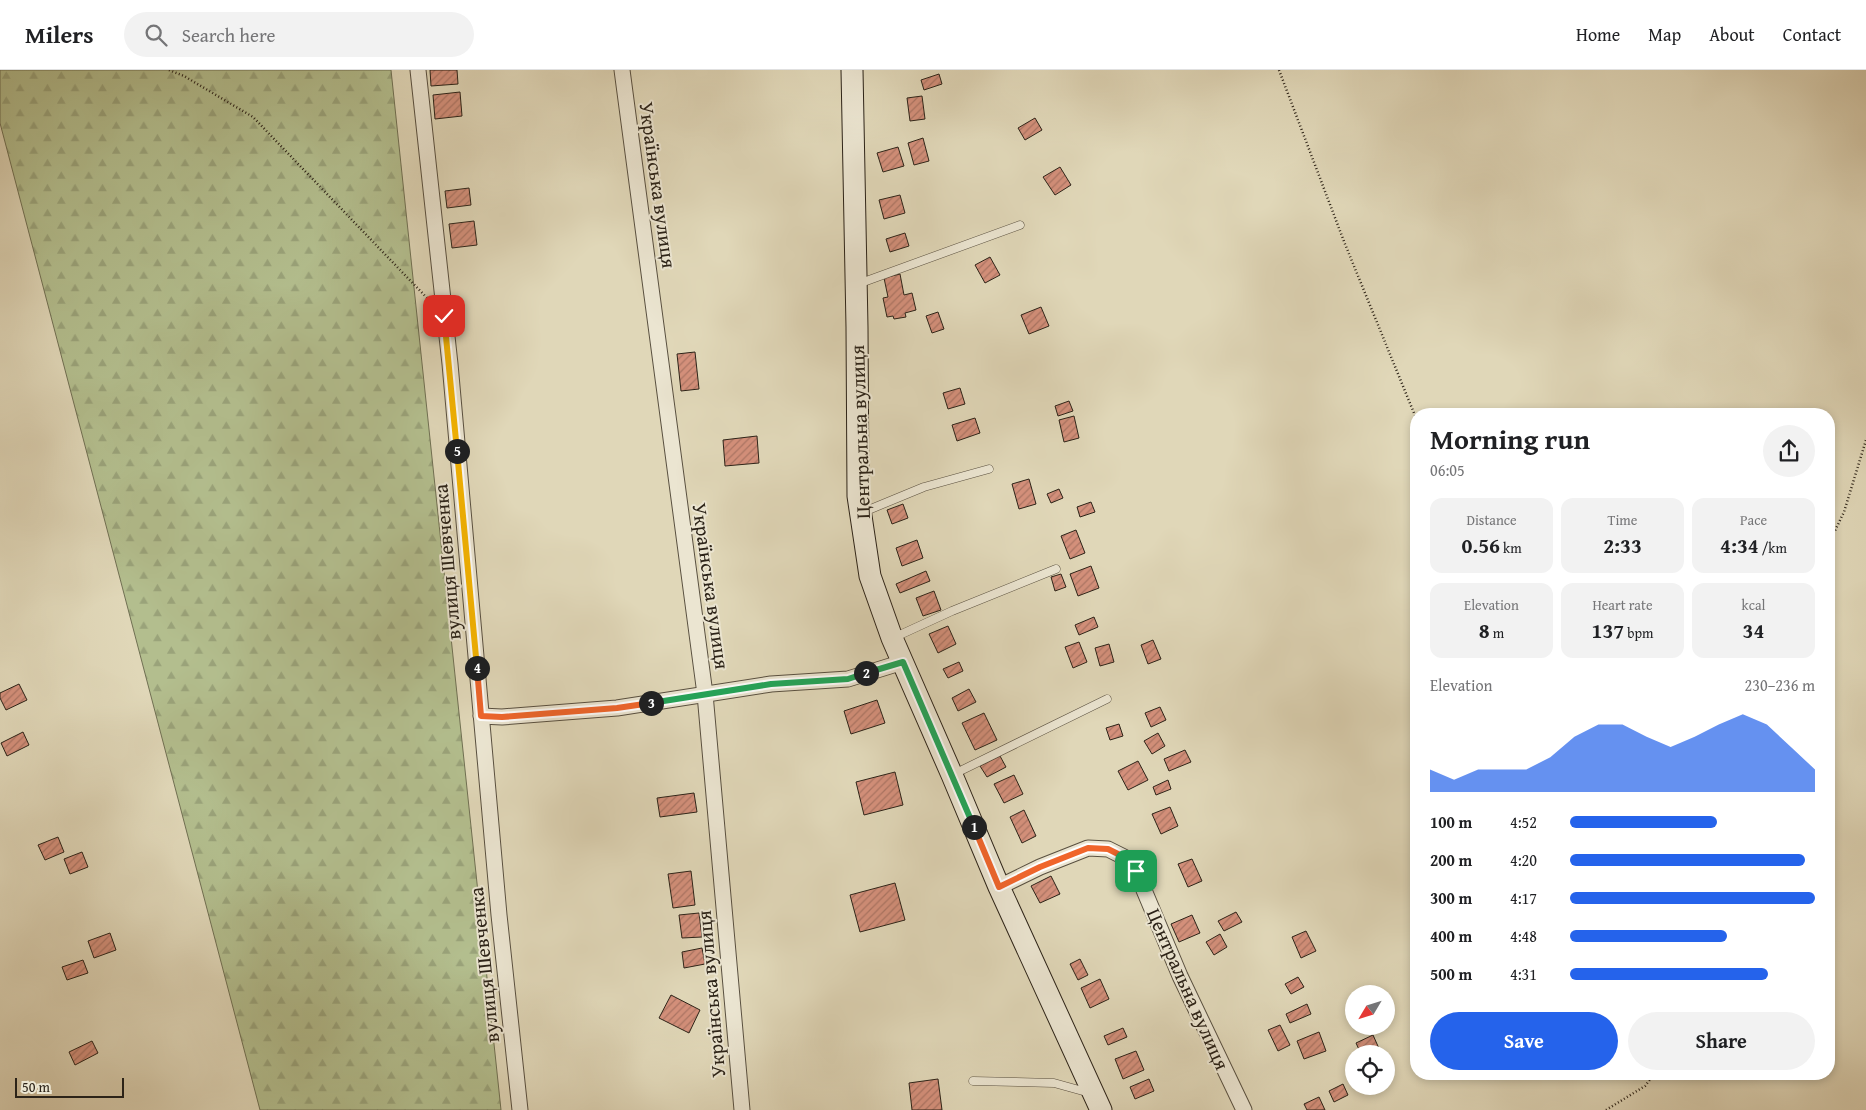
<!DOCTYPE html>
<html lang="en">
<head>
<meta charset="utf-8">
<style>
  :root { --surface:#fff; --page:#f2f2f2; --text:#202124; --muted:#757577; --line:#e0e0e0; --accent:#2563eb }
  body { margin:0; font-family:"Gentium Book Plus",serif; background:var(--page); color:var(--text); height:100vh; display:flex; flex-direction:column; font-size:19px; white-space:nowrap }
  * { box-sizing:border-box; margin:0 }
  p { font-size:16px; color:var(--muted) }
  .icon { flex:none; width:28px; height:28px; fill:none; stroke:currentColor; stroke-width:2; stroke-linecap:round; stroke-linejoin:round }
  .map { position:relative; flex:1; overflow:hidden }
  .drawer { position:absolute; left:1410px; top:338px; width:425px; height:672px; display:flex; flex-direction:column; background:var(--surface); border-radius:20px; box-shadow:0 2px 8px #0003 }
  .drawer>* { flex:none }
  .needle { width:32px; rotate:232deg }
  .buttons { position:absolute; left:1345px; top:915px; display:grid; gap:10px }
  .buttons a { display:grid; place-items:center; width:50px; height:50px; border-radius:50%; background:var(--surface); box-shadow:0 2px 8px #0003; font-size:25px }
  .scale { position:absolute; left:15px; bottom:12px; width:109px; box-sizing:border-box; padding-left:5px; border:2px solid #2c2318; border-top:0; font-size:14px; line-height:18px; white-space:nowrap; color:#2c2318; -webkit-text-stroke:4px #ebe5d1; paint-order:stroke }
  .pin { position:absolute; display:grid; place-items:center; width:42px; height:42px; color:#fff; margin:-21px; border-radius:10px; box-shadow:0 2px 8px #0006 }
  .km { position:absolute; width:25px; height:25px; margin:-12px; border-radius:50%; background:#222; color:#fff; font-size:14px; line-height:25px; text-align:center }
  .round { display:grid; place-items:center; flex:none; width:52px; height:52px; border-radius:26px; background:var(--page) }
  .summary { display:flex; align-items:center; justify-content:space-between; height:85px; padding:0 20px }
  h1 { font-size:28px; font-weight:800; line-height:38px }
  .metrics { display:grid; grid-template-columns:repeat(3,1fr); gap:8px; height:85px; padding:5px 20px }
  .metrics div { display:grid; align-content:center; border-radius:12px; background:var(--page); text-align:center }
  .metrics b { font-size:21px; font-weight:800 }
  .metrics small { font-size:14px; font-weight:400 }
  .metrics p { font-size:14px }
  .chart { height:140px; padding:10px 20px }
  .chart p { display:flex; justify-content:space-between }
  .chart svg { width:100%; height:90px; margin-top:5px; fill:var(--accent); opacity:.7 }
  .primary-button { display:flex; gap:10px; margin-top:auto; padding:10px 20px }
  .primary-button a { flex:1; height:58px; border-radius:30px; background:var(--accent); color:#fff; font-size:20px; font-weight:800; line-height:58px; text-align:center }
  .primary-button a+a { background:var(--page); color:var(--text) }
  ul { padding:0 20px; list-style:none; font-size:16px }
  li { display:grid; grid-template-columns:80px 60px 1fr; align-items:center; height:38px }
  li i { height:12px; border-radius:6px; background:var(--accent) }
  header { display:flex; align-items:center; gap:30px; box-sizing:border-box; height:70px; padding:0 25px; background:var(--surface); border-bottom:1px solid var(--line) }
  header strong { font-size:24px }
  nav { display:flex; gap:28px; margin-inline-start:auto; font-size:18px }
  .search { width:350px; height:45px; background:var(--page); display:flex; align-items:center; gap:12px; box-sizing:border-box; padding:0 18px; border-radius:28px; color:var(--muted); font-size:19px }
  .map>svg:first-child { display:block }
</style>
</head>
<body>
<header>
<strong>Milers</strong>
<div class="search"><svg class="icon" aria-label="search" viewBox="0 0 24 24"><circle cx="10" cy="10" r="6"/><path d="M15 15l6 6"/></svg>Search here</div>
<nav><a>Home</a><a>Map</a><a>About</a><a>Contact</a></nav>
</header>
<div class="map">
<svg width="1866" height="1040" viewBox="0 0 1866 1040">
  <defs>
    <pattern id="forest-firs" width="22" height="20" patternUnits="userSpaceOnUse" patternTransform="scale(1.25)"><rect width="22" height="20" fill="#b3be8e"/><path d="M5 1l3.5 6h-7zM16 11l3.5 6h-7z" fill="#9aa37a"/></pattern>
    <pattern id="building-hatch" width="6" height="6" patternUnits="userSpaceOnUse" patternTransform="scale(1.25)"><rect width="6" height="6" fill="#d4907b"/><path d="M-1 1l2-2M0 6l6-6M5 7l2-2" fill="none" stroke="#ac7564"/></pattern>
  </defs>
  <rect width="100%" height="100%" fill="#e0d7b8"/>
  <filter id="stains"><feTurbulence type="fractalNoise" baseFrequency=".004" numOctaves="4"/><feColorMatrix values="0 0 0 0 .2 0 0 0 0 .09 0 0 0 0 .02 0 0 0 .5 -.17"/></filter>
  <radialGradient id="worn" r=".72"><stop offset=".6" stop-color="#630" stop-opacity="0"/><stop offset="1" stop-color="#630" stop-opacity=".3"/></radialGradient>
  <path fill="url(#forest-firs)" stroke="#707053" d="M 0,0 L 391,0 L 501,1040 L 260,1040 L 0,53 Z"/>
  <g fill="url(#building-hatch)" stroke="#2c2318">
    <path d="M 430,0 L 457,0 L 458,14 L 431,16 Z"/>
    <path d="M 939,4 L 942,14 L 924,20 L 921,10 Z"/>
    <path d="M 460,22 L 462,46 L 435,49 L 433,25 Z"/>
    <path d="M 922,26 L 925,49 L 910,51 L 907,28 Z"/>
    <path d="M 1035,48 L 1042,60 L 1025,70 L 1018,58 Z"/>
    <path d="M 923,68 L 929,91 L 914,95 L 908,73 Z"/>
    <path d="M 898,77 L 904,96 L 883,102 L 877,83 Z"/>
    <path d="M 1060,97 L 1071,115 L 1055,125 L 1043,107 Z"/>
    <path d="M 469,118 L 471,135 L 447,138 L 445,121 Z"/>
    <path d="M 900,125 L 905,143 L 884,149 L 879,130 Z"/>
    <path d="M 474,151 L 477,175 L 452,178 L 449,154 Z"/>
    <path d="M 905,163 L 909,176 L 890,182 L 886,169 Z"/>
    <path d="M 990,187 L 1000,205 L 985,213 L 975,195 Z"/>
    <path d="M 900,204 L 904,225 L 912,223 L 916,240 L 905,243 L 906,247 L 894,249 L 893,246 L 887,247 L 883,228 L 888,227 L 884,208 Z"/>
    <path d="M 1041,237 L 1049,256 L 1029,264 L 1021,245 Z"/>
    <path d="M 938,242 L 944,259 L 932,263 L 926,246 Z"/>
    <path d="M 695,282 L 699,319 L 681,321 L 677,284 Z"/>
    <path d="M 960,318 L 965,334 L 948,339 L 943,323 Z"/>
    <path d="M 1069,331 L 1073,341 L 1058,346 L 1055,336 Z"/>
    <path d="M 1074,346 L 1079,368 L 1064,372 L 1059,350 Z"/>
    <path d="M 975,348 L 980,363 L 957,371 L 952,355 Z"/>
    <path d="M 757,366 L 759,393 L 725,396 L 723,370 Z"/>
    <path d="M 1029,409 L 1036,434 L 1019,439 L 1012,414 Z"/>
    <path d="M 1059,419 L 1063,428 L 1051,433 L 1047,424 Z"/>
    <path d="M 1091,432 L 1095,442 L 1080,447 L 1077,437 Z"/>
    <path d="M 903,434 L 908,448 L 892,454 L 887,440 Z"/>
    <path d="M 1076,460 L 1085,483 L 1070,489 L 1061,466 Z"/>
    <path d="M 917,470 L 923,488 L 902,496 L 896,478 Z"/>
    <path d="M 1091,496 L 1099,518 L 1078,526 L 1070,504 Z"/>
    <path d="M 926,501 L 930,511 L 900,523 L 896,514 Z"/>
    <path d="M 1061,504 L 1066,517 L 1055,521 L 1051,507 Z"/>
    <path d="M 934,521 L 941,540 L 923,546 L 916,528 Z"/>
    <path d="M 1094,547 L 1098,557 L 1079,565 L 1075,555 Z"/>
    <path d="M 948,556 L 956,574 L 938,583 L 929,564 Z"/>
    <path d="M 1153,570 L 1161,589 L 1148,594 L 1141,575 Z"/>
    <path d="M 1079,572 L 1087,592 L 1073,598 L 1065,577 Z"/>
    <path d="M 1109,574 L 1114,592 L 1100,596 L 1095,578 Z"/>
    <path d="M 959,592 L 963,601 L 948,608 L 943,599 Z"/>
    <path d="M 19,614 L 27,630 L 6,640 L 0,628 L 0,623 Z"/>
    <path d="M 969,619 L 976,632 L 958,641 L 952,628 Z"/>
    <path d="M 877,630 L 885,653 L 851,664 L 844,641 Z"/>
    <path d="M 1160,637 L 1166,650 L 1151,657 L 1145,643 Z"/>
    <path d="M 984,643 L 997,670 L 975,680 L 962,653 Z"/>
    <path d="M 1119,654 L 1123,666 L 1110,670 L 1106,658 Z"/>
    <path d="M 23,662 L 29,675 L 7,686 L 1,673 Z"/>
    <path d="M 1158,663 L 1165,676 L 1152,684 L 1144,671 Z"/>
    <path d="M 1185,680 L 1191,692 L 1169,701 L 1164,689 Z"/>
    <path d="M 1000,686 L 1006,697 L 987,707 L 980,696 Z"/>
    <path d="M 1138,691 L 1148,710 L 1128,720 L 1118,701 Z"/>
    <path d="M 895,702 L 903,735 L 864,745 L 856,712 Z"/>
    <path d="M 1014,705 L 1023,724 L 1004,733 L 994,714 Z"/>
    <path d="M 1168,710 L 1171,719 L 1156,725 L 1153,717 Z"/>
    <path d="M 694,723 L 697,742 L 660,747 L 657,728 Z"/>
    <path d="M 1170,737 L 1178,756 L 1161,764 L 1152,744 Z"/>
    <path d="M 1024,740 L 1036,766 L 1022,773 L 1010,747 Z"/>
    <path d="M 58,767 L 64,782 L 45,790 L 38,775 Z"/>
    <path d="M 82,782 L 88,797 L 70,804 L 64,789 Z"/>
    <path d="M 1192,789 L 1202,811 L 1188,817 L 1178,794 Z"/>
    <path d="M 691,801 L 695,835 L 673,838 L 668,804 Z"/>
    <path d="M 1051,806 L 1060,824 L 1040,833 L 1031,816 Z"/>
    <path d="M 895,813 L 905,850 L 860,862 L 850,825 Z"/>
    <path d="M 1236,842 L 1242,852 L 1224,861 L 1218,851 Z"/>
    <path d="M 699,843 L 702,867 L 682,868 L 679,845 Z"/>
    <path d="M 1192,845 L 1200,863 L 1179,872 L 1171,854 Z"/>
    <path d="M 1306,861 L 1316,881 L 1301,888 L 1292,867 Z"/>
    <path d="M 110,863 L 116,880 L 94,888 L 88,871 Z"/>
    <path d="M 1220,864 L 1227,877 L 1214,885 L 1206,872 Z"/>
    <path d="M 702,878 L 705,894 L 684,898 L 682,882 Z"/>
    <path d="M 1080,889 L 1088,905 L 1078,910 L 1070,894 Z"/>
    <path d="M 83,890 L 88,903 L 67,910 L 62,897 Z"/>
    <path d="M 1298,907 L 1304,917 L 1291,924 L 1285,914 Z"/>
    <path d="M 1100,909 L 1109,929 L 1090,938 L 1081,918 Z"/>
    <path d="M 671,925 L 700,940 L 689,963 L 659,948 Z"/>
    <path d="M 1307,934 L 1311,944 L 1290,953 L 1286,944 Z"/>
    <path d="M 1280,955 L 1290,975 L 1278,981 L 1268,960 Z"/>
    <path d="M 1123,958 L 1127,967 L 1108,975 L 1104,966 Z"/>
    <path d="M 1319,962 L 1326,981 L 1304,989 L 1297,971 Z"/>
    <path d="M 1373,965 L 1381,983 L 1361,984 L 1356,973 Z"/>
    <path d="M 92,971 L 98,983 L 75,995 L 69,982 Z"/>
    <path d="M 1136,981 L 1144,1000 L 1123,1009 L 1115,989 Z"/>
    <path d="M 938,1009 L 942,1040 L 912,1040 L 909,1013 Z"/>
    <path d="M 1149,1009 L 1154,1021 L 1135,1029 L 1130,1017 Z"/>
    <path d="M 1343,1014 L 1348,1025 L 1334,1032 L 1329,1021 Z"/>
    <path d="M 1319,1027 L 1325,1040 L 1307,1040 L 1304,1034 Z"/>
  </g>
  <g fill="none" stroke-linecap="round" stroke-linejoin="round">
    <defs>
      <g id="lane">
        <path d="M 858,214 L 1020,155"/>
        <path d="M 861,443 L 924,417 L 989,399"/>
        <path d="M 893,568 L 952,541 L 1056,499"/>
        <path d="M 954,704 L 1107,629"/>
        <path d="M 973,1011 L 1054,1013 L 1090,1023"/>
      </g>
      <g id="street">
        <path d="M 418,0 L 450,294 L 499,845 L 520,1040"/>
        <path d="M 622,0 L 705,624 L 742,1040"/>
        <path d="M 481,646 L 502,647 L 617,638 L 771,614 L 848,609 L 903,592"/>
        <path d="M 999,817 L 1040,797 L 1088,778 L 1108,779 L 1124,787 L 1136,801 L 1180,906 L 1244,1040"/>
      </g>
      <path id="secondary" d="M 852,0 L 857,257 L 858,426 L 870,506 L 892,568 L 952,705 L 999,817 L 1101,1040"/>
    </defs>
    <use href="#lane" stroke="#595040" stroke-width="9"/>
    <use href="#street" stroke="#595040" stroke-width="17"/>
    <use href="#secondary" stroke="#2c2318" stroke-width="23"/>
    <g stroke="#2c2318" stroke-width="2.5" stroke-dasharray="1 2.5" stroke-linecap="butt">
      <path d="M 169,0 L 184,6 L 253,47 L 428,229"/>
      <path d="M 1279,0 L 1345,174 L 1416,348"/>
      <path d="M 1829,473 L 1844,442 L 1866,370"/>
      <path d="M 1606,1040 L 1645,1016 L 1654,1004"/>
    </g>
    <use href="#lane" stroke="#ebe5d1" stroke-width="8"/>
    <use href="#street" stroke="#ebe5d1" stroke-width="15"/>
    <use href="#secondary" stroke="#ebe5d1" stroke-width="21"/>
  </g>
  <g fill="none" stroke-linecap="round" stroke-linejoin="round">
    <defs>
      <path id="split-1" d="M 974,757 L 999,817 L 1040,797 L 1088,778 L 1108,779 L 1124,787 L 1136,801"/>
      <path id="split-2" d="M 866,603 L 903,592 L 974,757"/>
      <path id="split-3" d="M 651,633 L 771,614 L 848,609 L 866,603"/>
      <path id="split-4" d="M 477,598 L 481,646 L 502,647 L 617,638 L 651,633"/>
      <path id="split-5" d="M 457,381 L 477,598"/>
      <path id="split-6" d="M 444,246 L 457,381"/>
    </defs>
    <use href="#split-1" stroke="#fff" stroke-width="10"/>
    <use href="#split-2" stroke="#fff" stroke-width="10"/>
    <use href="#split-3" stroke="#fff" stroke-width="10"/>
    <use href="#split-4" stroke="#fff" stroke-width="10"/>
    <use href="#split-5" stroke="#fff" stroke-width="10"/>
    <use href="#split-6" stroke="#fff" stroke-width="10"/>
    <use href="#split-1" stroke="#f0652b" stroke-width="6"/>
    <use href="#split-2" stroke="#22a559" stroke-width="6"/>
    <use href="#split-3" stroke="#22a559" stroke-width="6"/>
    <use href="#split-4" stroke="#f0652b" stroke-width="6"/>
    <use href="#split-5" stroke="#f5b400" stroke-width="6"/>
    <use href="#split-6" stroke="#f5b400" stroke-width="6"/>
  </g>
  <g text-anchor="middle" stroke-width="4" stroke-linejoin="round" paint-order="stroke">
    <g font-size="20" fill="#2c2318" stroke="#ebe5d1">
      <text transform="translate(658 115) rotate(82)" y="7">Українська вулиця</text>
      <text transform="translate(860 362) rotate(-92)" y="7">Центральна вулиця</text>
      <text transform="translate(447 492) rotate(-95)" y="7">вулиця Шевченка</text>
      <text transform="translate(711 516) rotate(82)" y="7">Українська вулиця</text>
      <text transform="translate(484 895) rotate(-96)" y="7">вулиця Шевченка</text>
      <text transform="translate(1188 919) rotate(66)" y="7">Центральна вулиця</text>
      <text transform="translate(711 924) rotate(-95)" y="7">Українська вулиця</text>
    </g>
  </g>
  <rect width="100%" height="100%" filter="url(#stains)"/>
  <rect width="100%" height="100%" fill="url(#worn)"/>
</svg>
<div class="buttons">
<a><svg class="needle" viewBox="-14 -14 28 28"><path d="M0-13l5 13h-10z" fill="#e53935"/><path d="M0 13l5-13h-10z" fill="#757577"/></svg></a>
<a><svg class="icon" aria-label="locate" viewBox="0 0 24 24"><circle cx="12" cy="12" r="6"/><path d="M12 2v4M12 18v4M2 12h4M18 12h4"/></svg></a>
</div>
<div class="scale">50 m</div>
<div class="pin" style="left:1136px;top:801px;background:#1e9e55"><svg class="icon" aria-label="arrive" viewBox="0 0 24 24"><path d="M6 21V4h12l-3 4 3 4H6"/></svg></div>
<div class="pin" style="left:444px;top:246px;background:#d93025"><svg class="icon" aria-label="check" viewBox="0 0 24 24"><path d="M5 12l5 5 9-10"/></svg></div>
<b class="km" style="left:974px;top:757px">1</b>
<b class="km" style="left:866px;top:603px">2</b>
<b class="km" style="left:651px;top:633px">3</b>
<b class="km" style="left:477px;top:598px">4</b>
<b class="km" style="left:457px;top:381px">5</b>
<section class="drawer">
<div class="summary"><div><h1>Morning run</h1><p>06:05</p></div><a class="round"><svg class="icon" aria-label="share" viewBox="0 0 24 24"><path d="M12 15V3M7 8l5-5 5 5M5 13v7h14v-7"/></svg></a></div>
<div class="metrics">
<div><p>Distance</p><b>0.56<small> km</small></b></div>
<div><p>Time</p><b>2:33</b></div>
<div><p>Pace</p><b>4:34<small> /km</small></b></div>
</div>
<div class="metrics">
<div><p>Elevation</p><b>8<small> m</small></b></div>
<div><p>Heart rate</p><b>137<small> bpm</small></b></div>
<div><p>kcal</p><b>34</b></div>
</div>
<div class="chart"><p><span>Elevation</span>230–236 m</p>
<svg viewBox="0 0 160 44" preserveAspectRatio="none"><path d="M0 44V33L10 38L20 33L30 33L40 33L50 27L60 17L70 11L80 11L90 17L100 22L110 17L120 11L130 6L140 11L150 22L160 33V44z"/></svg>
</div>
<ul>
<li><b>100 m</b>4:52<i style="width:60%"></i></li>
<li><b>200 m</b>4:20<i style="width:96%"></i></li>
<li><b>300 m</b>4:17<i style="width:100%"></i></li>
<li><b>400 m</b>4:48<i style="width:64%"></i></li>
<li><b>500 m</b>4:31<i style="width:81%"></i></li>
</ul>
<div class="primary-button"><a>Save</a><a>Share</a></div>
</section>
</div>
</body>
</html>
